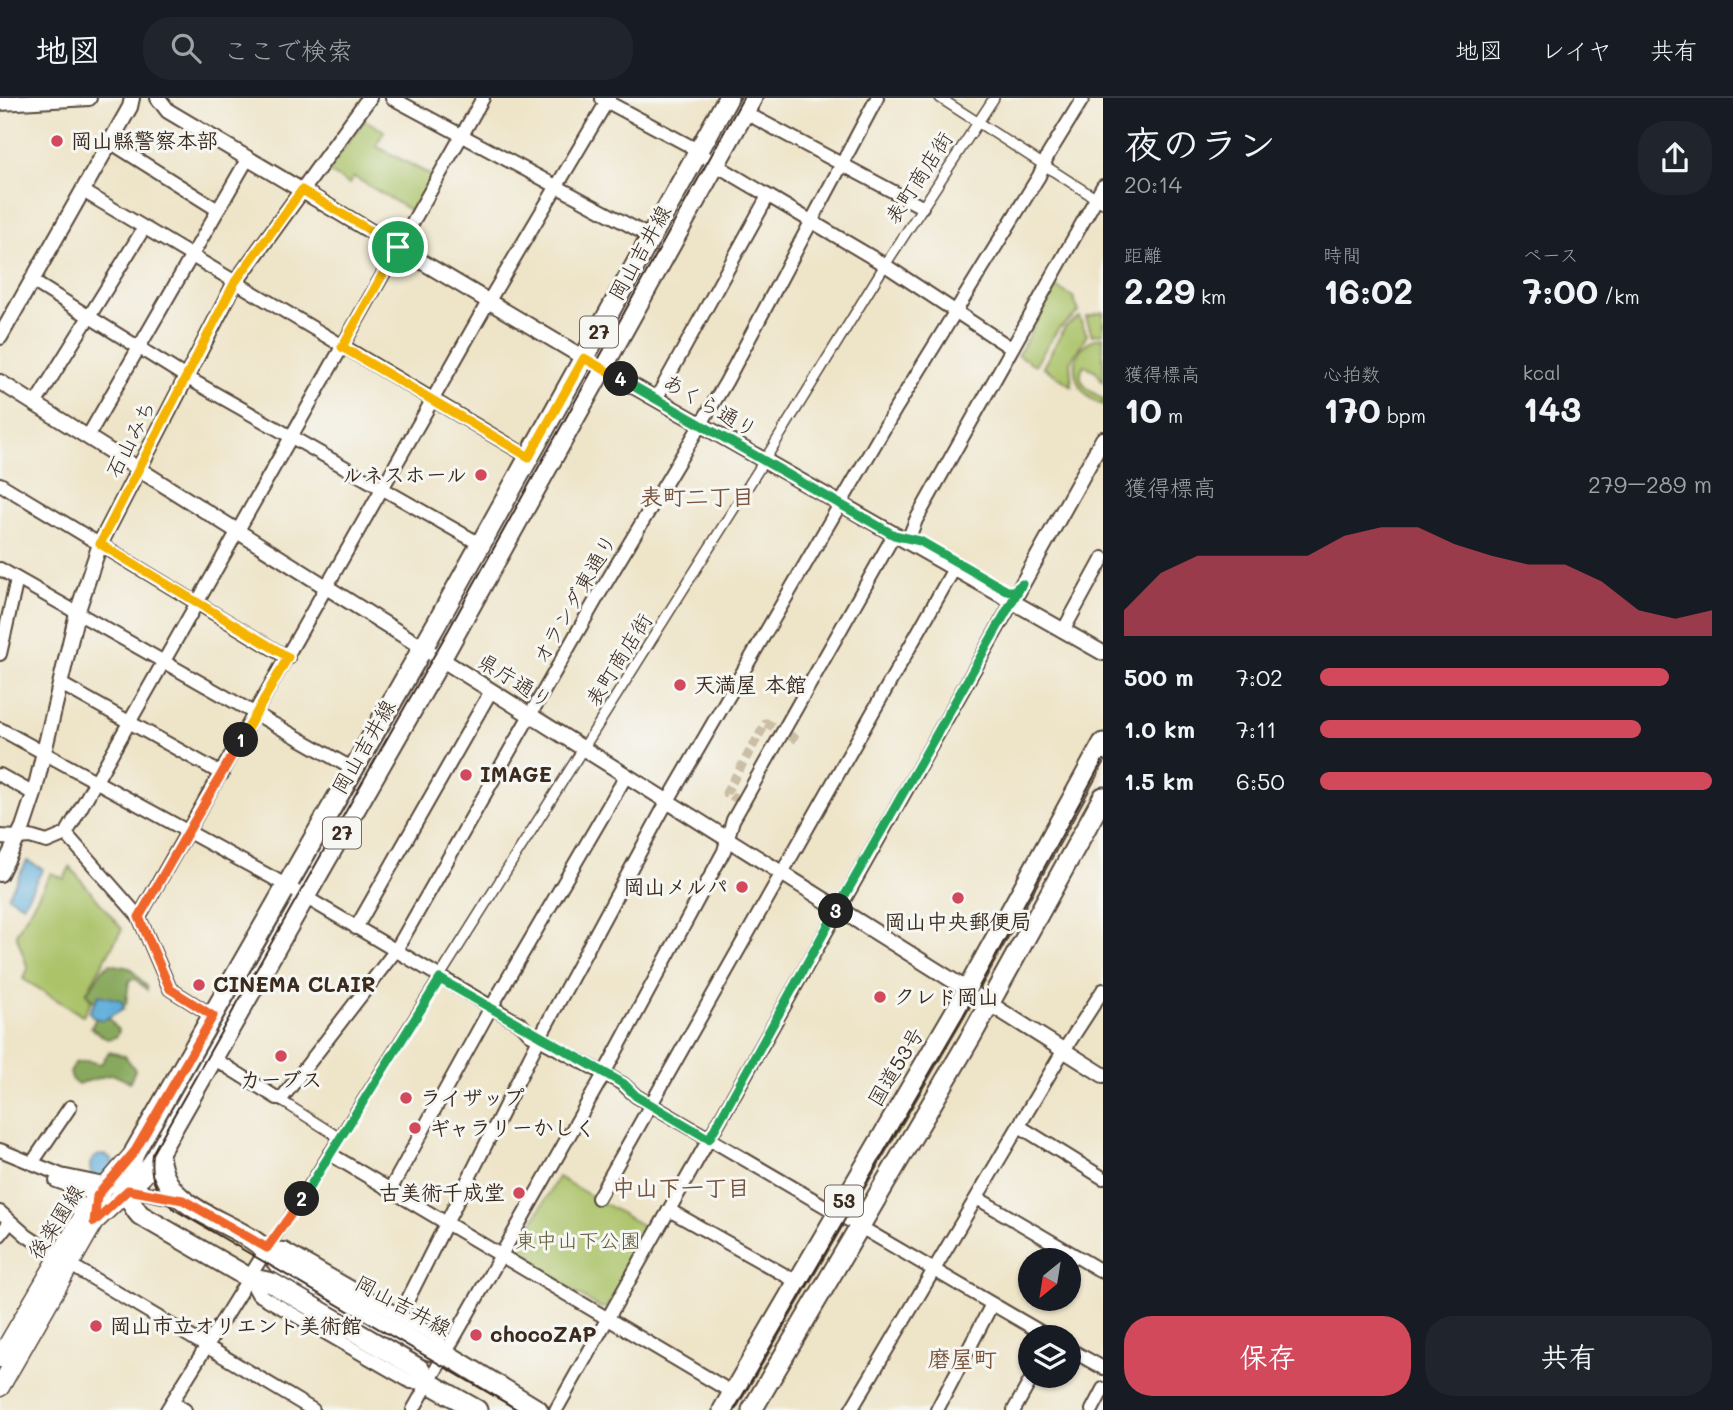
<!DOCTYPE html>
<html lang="ja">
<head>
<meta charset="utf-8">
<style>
  :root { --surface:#171b24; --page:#20242c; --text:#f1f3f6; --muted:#9ea1a6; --line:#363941; --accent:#d1495b }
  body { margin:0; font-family:Mali,"Klee One",sans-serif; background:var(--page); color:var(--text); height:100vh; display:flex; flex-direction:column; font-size:26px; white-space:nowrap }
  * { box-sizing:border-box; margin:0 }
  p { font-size:23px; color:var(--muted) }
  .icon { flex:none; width:38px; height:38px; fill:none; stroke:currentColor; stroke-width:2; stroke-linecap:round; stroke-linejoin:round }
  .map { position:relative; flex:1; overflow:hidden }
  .panel { display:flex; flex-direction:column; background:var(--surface); width:630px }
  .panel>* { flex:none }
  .needle { width:46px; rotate:210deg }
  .buttons { position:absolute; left:1018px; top:1150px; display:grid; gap:14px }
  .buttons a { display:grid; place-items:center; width:63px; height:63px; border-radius:50%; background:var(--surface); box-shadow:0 2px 5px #0004; font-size:35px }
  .pin { position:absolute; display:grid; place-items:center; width:60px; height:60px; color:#fff; margin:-30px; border:4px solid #fff; border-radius:50%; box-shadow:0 2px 7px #0007 }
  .km { position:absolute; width:35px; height:35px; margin:-18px; border-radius:50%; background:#222; color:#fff; font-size:19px; line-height:35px; text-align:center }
  .round { display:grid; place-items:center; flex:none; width:74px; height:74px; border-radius:28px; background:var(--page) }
  .head { display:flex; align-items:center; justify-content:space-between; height:119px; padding:0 21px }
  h1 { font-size:38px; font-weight:700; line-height:52px }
  .metrics { display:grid; grid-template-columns:repeat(3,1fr); gap:10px; height:119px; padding:7px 21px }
  .metrics div { display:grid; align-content:center }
  .metrics b { font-size:35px; font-weight:700 }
  .metrics small { font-size:19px; font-weight:400 }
  .metrics p { font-size:19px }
  .chart { height:196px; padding:14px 21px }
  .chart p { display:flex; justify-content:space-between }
  .chart svg { width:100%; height:126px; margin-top:7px; fill:var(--accent); opacity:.7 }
  .cta { display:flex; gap:14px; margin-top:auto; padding:14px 21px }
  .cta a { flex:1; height:80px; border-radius:28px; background:var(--accent); color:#fff; font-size:28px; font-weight:700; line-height:80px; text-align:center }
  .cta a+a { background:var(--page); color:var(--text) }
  ul { padding:0 21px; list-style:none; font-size:23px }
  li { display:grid; grid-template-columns:112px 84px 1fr; align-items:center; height:52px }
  li i { height:18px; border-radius:9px; background:var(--accent) }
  header { display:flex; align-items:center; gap:42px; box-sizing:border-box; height:98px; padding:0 35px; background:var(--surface); border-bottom:2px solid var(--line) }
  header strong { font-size:33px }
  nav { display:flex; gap:38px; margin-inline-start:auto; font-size:24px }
  .search { width:490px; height:63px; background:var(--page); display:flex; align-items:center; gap:18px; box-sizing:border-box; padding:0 24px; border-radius:28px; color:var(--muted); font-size:26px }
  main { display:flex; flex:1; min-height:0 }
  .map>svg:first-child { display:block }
</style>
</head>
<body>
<header>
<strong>地図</strong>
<div class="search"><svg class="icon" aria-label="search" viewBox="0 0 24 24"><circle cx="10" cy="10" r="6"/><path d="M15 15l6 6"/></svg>ここで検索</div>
<nav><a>地図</a><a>レイヤ</a><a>共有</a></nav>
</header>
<main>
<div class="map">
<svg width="1103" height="1312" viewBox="0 0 1103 1312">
  <rect width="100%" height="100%" fill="#f6f6f2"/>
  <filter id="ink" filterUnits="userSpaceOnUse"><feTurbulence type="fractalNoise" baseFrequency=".0143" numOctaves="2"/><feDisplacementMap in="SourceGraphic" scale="14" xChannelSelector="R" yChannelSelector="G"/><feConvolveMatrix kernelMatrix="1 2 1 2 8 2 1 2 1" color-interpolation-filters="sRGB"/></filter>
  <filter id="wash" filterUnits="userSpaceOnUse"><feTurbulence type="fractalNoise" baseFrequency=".00686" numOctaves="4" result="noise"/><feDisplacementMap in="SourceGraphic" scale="28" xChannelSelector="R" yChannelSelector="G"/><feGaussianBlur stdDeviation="1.57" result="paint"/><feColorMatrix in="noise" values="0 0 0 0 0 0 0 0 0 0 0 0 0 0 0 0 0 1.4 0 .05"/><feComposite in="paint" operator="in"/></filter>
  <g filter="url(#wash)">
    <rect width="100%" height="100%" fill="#eee4c8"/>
    <g fill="#abc369" stroke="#737644" stroke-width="2">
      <path d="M 365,22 L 384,33 L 376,48 L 434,79 L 413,114 L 354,79 L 349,86 L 327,73 Z"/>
      <path d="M 1056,189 L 1073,199 L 1079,214 L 1058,231 L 1035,267 L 1018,257 Z"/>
      <path d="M 1103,214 L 1103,235 L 1092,237 L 1086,219 Z"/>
      <path d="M 1079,219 L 1087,237 L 1070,264 L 1072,288 L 1043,269 L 1065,229 Z"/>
      <path d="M 1103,239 L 1103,284 L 1096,273 L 1084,267 C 1074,284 1089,293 1103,301 L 1103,307 C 1069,296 1062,245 1103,239 Z"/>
      <path d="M 70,769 L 122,831 L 86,895 L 91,903 L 83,918 L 23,881 L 28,871 L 16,836 L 51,775 L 64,781 Z"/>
      <path d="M 558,1079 L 652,1133 L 607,1209 L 601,1210 L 517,1161 L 515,1155 Z"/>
    </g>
    <g fill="#88a95d" stroke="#626a3e" stroke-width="2">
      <path d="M 110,866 L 130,870 L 147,889 L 147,892 L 134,880 L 129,883 L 126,906 L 108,919 L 119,933 L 116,939 L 107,941 L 91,930 L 100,912 L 87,895 L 103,871 Z"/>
      <path d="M 109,954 L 125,958 L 135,972 L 130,984 L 112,976 L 78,986 L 73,983 L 70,975 L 75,965 L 88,963 L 101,966 Z"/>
    </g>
    <g fill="#61afdb" stroke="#4e6c7c" stroke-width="2">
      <path d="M 27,763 L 43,771 L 23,807 L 8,798 Z"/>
      <path d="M 99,897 L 121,902 L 124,910 L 104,922 L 94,920 L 89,914 Z"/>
      <circle cx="102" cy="1069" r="12"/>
    </g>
  </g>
  <g filter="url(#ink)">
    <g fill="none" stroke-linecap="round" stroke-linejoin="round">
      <path stroke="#cabfa6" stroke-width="9" stroke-dasharray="9 4.5" stroke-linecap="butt" d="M 751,708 L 726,695 L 766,625 L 798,642"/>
      <defs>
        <g id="pedestrian">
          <path d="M 940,0 L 1103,105"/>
          <path d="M 277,1000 L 340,1040"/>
          <path d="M 274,1142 L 769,355 L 885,167 L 994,0"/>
        </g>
        <g id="minor">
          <path d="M 392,0 L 651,139"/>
          <path d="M 602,1 L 690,48 L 723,71 L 885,167 L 1011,250"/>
          <path d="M 744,14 L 922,109"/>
          <path d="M 110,44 L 218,112"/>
          <path d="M 83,93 L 529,359"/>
          <path d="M 32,183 L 186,279 L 480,446"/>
          <path d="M 656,301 L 768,98"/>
          <path d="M 35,306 L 144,130"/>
          <path d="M 88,338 L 248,60"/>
          <path d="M 0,386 L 288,560"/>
          <path d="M 908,442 L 916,422 L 1103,88"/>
          <path d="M 0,471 L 353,671"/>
          <path d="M 1063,533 L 1103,460"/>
          <path d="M 0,556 L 17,481"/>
          <path d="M 61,586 L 222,676"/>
          <path d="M 0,631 L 273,780 L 522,927 L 530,936 L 623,986 L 636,998 L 1049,1239"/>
          <path d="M 0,677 L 34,696"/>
          <path d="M 66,736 L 139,819 L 170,891 L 213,918"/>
          <path d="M 17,740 L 30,739 L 47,744 L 66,736 L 483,0"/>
          <path d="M 139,819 L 484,211 L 609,0"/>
          <path d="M 356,830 L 491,593"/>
          <path d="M 213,960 L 277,1000 L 282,1000 L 396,852 L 598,498 L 726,284 L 877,0"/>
          <path d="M 1019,1028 L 1103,1080"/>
          <path d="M 0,1052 L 61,1077 L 181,1102"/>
          <path d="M 330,1056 L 733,1295"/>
          <path d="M 32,1065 L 70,1009"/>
          <path d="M 56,1083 L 102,1099"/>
          <path d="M 67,1088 L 79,1104 L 79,1125"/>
          <path d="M 390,1092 L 489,913 L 626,678"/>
          <path d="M 598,1100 L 955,469"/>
          <path d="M 977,1100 L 1103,1174"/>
          <path d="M 669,1112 L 799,1185"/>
          <path d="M 0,1114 L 27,1138 L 79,1172 L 313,1312"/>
          <path d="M 0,1137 L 10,1124"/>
          <path d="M 267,1150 L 284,1151 L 437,1239 L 446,1256"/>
          <path d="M 249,1180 L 258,1196 L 411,1284 L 429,1285"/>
          <path d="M 400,1217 L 542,935 L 662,713 L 896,310 L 1039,78 L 1048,57 L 1083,0"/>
          <path d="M 1069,1251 L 1103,1270"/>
          <path d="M 172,1304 L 185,1312"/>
          <path d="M 167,1312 L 268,1149"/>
          <path d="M 413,1312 L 600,983 L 724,753 L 733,722 L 894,437"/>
          <path d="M 556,1312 L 1013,503"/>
          <path d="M 851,1312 L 1059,960 L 1103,892"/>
          <path d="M 937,1312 L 992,1206"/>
          <path d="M 1014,1312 L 1033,1278"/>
          <path d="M 1092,1312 L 1103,1291"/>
        </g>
        <g id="tertiary">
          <path d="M 158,0 L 168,13 L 584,260 L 1103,555"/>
          <path d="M 0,5 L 89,0"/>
          <path d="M 0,239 L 130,9 L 132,0"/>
          <path d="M 0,284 L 1103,977"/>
          <path d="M 1013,503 L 1103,341"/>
          <path d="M 0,739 L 17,740"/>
          <path d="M 0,776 L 23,729 L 34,696 L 77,515 L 100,446 L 235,185 L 369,0"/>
        </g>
        <g id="secondary">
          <path d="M 0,1260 L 79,1125 L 97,1098 L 134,1055"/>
          <path d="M 0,1289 L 94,1124 L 143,1078 L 159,1054"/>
        </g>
        <g id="primary">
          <path d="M 477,1312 L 429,1285 L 419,1271 L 272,1185 L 249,1180 L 140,1117 C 123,1098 127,1076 135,1053 L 437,525 L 728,0"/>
          <path d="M 538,1312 L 446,1256 L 429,1252 L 277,1164 C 244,1119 161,1120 159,1054 L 441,561 L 752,0"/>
        </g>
        <g id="trunk">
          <path d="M 723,1312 L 955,914 L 1103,645"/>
          <path d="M 752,1312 L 972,937 L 1103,699"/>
        </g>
      </defs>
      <use href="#pedestrian" stroke="#564638" stroke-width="12"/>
      <use href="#minor" stroke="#564638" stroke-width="16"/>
      <use href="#tertiary" stroke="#564638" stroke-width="18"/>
      <use href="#secondary" stroke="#564638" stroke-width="21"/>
      <use href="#primary" stroke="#564638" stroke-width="23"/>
      <use href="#trunk" stroke="#564638" stroke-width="23"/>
      <use href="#pedestrian" stroke="#fff" stroke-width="9"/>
      <use href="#minor" stroke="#fff" stroke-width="12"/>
      <use href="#tertiary" stroke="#fff" stroke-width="14"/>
      <use href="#secondary" stroke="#fff" stroke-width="18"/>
      <use href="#primary" stroke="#fff" stroke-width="19"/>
      <use href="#trunk" stroke="#fff" stroke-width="19"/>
      <g stroke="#3b2a1e" stroke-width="2">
        <path d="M 518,1312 L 175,1112 C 156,1097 149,1080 152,1056 L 449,531 L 743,0"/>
        <path d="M 734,1312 L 963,918 L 1103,662"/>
      </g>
    </g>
  </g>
  <g fill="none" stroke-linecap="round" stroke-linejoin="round" filter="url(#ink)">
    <defs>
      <path id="split-1" d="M 241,642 L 288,559 L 100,446 L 235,184 L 302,92 L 398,149"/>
      <path id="split-2" d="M 241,642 L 139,819 L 170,891 L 213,918 L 135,1053 L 97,1098 L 94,1124 L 128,1092 L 183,1102 L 267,1150 L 302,1101"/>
      <path id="split-3" d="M 302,1101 L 440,881 L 624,986 L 636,998 L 709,1041 L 836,813"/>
      <path id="split-4" d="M 621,281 L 894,437 L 920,443 L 1007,493 L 1013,493 L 1022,486 L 836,813"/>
      <path id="split-5" d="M 398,149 L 342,249 L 529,359 L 584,260 L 621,281"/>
    </defs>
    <use href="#split-1" stroke="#fff" stroke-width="14"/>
    <use href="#split-2" stroke="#fff" stroke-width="14"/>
    <use href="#split-3" stroke="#fff" stroke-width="14"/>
    <use href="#split-4" stroke="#fff" stroke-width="14"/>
    <use href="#split-5" stroke="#fff" stroke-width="14"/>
    <use href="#split-1" stroke="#f5b400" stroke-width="9"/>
    <use href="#split-2" stroke="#f0652b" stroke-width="9"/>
    <use href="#split-3" stroke="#22a559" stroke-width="9"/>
    <use href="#split-4" stroke="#22a559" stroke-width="9"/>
    <use href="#split-5" stroke="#f5b400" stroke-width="9"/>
  </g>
  <g fill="#d1495b" stroke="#f6f6f2" stroke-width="2.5">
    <circle cx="57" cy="43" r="7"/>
    <circle cx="481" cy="377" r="7"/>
    <circle cx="680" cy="587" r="7"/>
    <circle cx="466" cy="677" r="7"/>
    <circle cx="742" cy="789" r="7"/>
    <circle cx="958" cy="800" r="7"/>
    <circle cx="199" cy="887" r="7"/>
    <circle cx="880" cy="899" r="7"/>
    <circle cx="281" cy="958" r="7"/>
    <circle cx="406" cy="1000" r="7"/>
    <circle cx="415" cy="1030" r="7"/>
    <circle cx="519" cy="1095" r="7"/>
    <circle cx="96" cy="1228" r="7"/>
    <circle cx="476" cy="1237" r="7"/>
  </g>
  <g text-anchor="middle" stroke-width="6" stroke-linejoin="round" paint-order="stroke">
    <g fill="#f6f6f2" stroke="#73675e" stroke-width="2">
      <rect x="580" y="218.5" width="38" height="31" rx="5"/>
      <rect x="323" y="719.5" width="38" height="31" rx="5"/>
      <rect x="825" y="1087.5" width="38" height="31" rx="5"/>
    </g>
    <g font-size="19" font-weight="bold" fill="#3b2a1e">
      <text x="599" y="241">27</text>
      <text x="342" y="742">27</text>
      <text x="844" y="1110">53</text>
    </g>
    <g font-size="21" font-weight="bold" fill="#3b2a1e" stroke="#f6f6f2" text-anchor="start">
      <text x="71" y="50">岡山縣警察本部</text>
      <text x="467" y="384" text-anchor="end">ルネスホール</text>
      <text x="694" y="594">天満屋 本館</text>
      <text x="480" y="684">IMAGE</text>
      <text x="728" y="796" text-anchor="end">岡山メルパ</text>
      <text x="958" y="831" text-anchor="middle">岡山中央郵便局</text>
      <text x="213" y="894">CINEMA CLAIR</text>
      <text x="894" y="906">クレド岡山</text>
      <text x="281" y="989" text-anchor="middle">カーブス</text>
      <text x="420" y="1007">ライザップ</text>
      <text x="429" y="1037">ギャラリーかしく</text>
      <text x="505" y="1102" text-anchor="end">古美術千成堂</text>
      <text x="110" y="1235">岡山市立オリエント美術館</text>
      <text x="490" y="1244">chocoZAP</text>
    </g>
    <g font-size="21" fill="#3b2a1e" stroke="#f6f6f2">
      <text transform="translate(919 80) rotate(-57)" y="7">表町商店街</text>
      <text transform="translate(640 155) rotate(-61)" y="7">岡山吉井線</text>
      <text transform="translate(710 308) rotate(30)" y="7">あくら通り</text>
      <text transform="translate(131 341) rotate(-63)" y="7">石山みち</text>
      <text transform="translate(575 501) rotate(-60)" y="7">オランダ東通り</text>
      <text transform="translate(619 562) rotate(-58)" y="7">表町商店街</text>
      <text transform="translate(515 583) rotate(32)" y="7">県庁通り</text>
      <text transform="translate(364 649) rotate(-60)" y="7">岡山吉井線</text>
      <text transform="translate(896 969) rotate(-59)" y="7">国道53号</text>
      <text transform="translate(56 1124) rotate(-57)" y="7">後楽園線</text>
      <text transform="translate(403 1208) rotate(28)" y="7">岡山吉井線</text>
    </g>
    <g font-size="21" fill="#5d5834" stroke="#f6f6f2">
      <text x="578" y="1150">東中山下公園</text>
    </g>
    <g font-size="23" font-weight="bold" fill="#78533a" stroke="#f6f6f2">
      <text x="697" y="407">表町二丁目</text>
      <text x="681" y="1098">中山下一丁目</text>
      <text x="962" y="1269">磨屋町</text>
    </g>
  </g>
</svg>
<div class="buttons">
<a><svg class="needle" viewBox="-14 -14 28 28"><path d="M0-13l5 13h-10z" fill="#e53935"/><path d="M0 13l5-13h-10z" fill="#9ea1a6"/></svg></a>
<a><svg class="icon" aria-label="layers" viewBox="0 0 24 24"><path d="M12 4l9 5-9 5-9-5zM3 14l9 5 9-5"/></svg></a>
</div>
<div class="pin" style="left:398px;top:149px;background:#1e9e55"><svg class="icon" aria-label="arrive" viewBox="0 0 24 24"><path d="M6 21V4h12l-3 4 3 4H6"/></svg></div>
<b class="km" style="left:241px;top:642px">1</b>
<b class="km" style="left:302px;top:1101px">2</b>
<b class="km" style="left:836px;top:813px">3</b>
<b class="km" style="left:621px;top:281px">4</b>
</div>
<section class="panel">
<div class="head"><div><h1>夜のラン</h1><p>20:14</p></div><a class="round"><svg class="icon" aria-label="share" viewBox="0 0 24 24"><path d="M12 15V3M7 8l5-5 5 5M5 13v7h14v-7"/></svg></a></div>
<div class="metrics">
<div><p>距離</p><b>2.29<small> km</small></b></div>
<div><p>時間</p><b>16:02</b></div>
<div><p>ペース</p><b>7:00<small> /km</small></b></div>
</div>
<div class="metrics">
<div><p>獲得標高</p><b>10<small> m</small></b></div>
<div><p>心拍数</p><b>170<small> bpm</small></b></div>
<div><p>kcal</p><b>143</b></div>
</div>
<div class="chart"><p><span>獲得標高</span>279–289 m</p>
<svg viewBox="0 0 160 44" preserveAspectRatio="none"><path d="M0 44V35L10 22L20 16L30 16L40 16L50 16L60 9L70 6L80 6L90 12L100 16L110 19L120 19L130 25L140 35L150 38L160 35V44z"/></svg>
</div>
<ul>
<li><b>500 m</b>7:02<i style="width:89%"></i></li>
<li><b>1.0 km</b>7:11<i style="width:82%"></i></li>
<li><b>1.5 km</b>6:50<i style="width:100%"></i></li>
</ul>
<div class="cta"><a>保存</a><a>共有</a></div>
</section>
</main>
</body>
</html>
